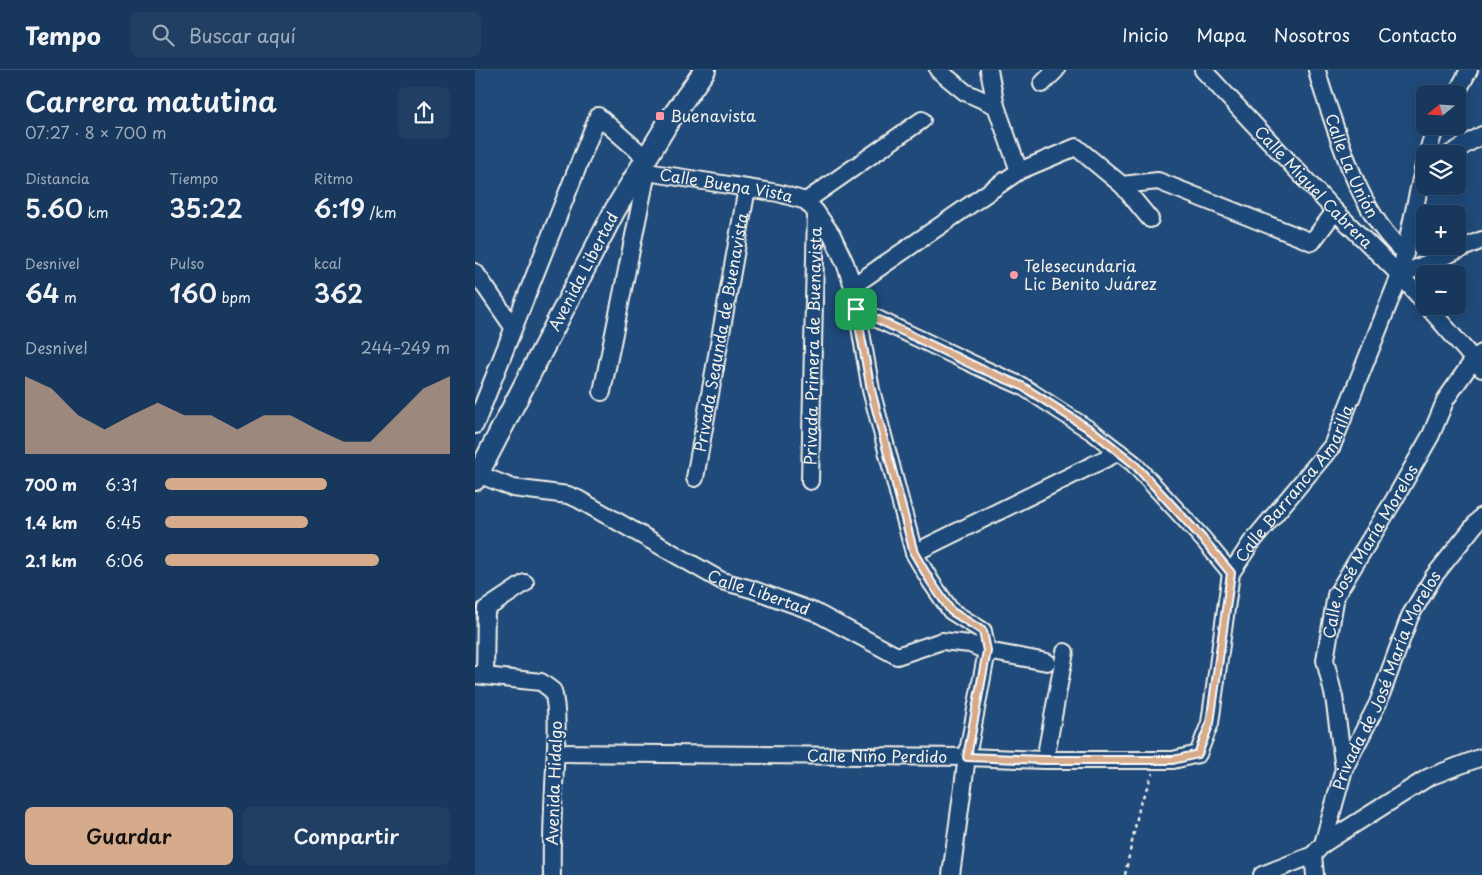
<!DOCTYPE html>
<html lang="es">
<head>
<meta charset="utf-8">
<style>
  :root { --surface:#17385c; --page:#203f62; --text:#f1f3f6; --muted:#9eacbb; --line:#365272; --accent:#d6ab8b }
  body { margin:0; font-family:"Playpen Sans",sans-serif; background:var(--page); color:var(--text); height:100vh; display:flex; flex-direction:column; font-size:19px; white-space:nowrap }
  * { box-sizing:border-box; margin:0 }
  p { font-size:16px; color:var(--muted) }
  .icon { flex:none; width:28px; height:28px; fill:none; stroke:currentColor; stroke-width:2; stroke-linecap:round; stroke-linejoin:round }
  .map { position:relative; flex:1; overflow:hidden }
  .panel { display:flex; flex-direction:column; background:var(--surface); width:475px }
  .panel>* { flex:none }
  .needle { width:32px; rotate:252deg }
  .fabs { position:absolute; left:941px; top:15px; display:grid; gap:10px }
  .fabs a { display:grid; place-items:center; width:50px; height:50px; border-radius:8px; background:var(--surface); box-shadow:0 2px 12px #0003,0 0 0 1px var(--line); font-size:25px }
  .pin { position:absolute; display:grid; place-items:center; width:42px; height:42px; color:#fff; margin:-21px; border-radius:10px; box-shadow:0 2px 8px #0006 }
  .round { display:grid; place-items:center; flex:none; width:52px; height:52px; border-radius:8px; background:var(--page) }
  .summary { display:flex; align-items:center; justify-content:space-between; height:85px; padding:0 25px }
  h1 { font-size:28px; font-weight:600; line-height:38px }
  .metrics { display:grid; grid-template-columns:repeat(3,1fr); gap:8px; height:85px; padding:5px 25px }
  .metrics div { display:grid; align-content:center }
  .metrics b { font-size:25px; font-weight:600 }
  .metrics small { font-size:14px; font-weight:400 }
  .metrics p { font-size:14px }
  .chart { height:140px; padding:10px 25px }
  .chart p { display:flex; justify-content:space-between }
  .chart svg { width:100%; height:90px; margin-top:5px; fill:var(--accent); opacity:.7 }
  .action { display:flex; gap:10px; margin-top:auto; padding:10px 25px }
  .action a { flex:1; height:58px; border-radius:8px; background:var(--accent); color:#111; font-size:20px; font-weight:600; line-height:58px; text-align:center }
  .action a+a { background:var(--page); color:var(--text) }
  ul { padding:0 25px; list-style:none; font-size:16px }
  li { display:grid; grid-template-columns:80px 60px 1fr; align-items:center; height:38px }
  li i { height:12px; border-radius:6px; background:var(--accent) }
  header { display:flex; align-items:center; gap:30px; box-sizing:border-box; height:70px; padding:0 25px; background:var(--surface); border-bottom:1px solid var(--line) }
  header strong { font-size:24px }
  nav { display:flex; gap:28px; margin-inline-start:auto; font-size:18px }
  .search { width:350px; height:45px; background:var(--page); display:flex; align-items:center; gap:12px; box-sizing:border-box; padding:0 18px; border-radius:8px; color:var(--muted); font-size:19px }
  main { display:flex; flex:1; min-height:0 }
  .map>svg:first-child { display:block }
</style>
</head>
<body>
<header>
<strong>Tempo</strong>
<div class="search"><svg class="icon" aria-label="search" viewBox="0 0 24 24"><circle cx="10" cy="10" r="6"/><path d="M15 15l6 6"/></svg>Buscar aquí</div>
<nav><a>Inicio</a><a>Mapa</a><a>Nosotros</a><a>Contacto</a></nav>
</header>
<main>
<section class="panel">
<div class="summary"><div><h1>Carrera matutina</h1><p>07:27 · 8 × 700 m</p></div><a class="round"><svg class="icon" aria-label="share" viewBox="0 0 24 24"><path d="M12 15V3M7 8l5-5 5 5M5 13v7h14v-7"/></svg></a></div>
<div class="metrics">
<div><p>Distancia</p><b>5.60<small> km</small></b></div>
<div><p>Tiempo</p><b>35:22</b></div>
<div><p>Ritmo</p><b>6:19<small> /km</small></b></div>
</div>
<div class="metrics">
<div><p>Desnivel</p><b>64<small> m</small></b></div>
<div><p>Pulso</p><b>160<small> bpm</small></b></div>
<div><p>kcal</p><b>362</b></div>
</div>
<div class="chart"><p><span>Desnivel</span>244–249 m</p>
<svg viewBox="0 0 160 44" preserveAspectRatio="none"><path d="M0 44V6L10 12L20 25L30 32L40 25L50 19L60 25L70 25L80 32L90 25L100 25L110 32L120 38L130 38L140 25L150 12L160 6V44z"/></svg>
</div>
<ul>
<li><b>700 m</b>6:31<i style="width:57%"></i></li>
<li><b>1.4 km</b>6:45<i style="width:50%"></i></li>
<li><b>2.1 km</b>6:06<i style="width:75%"></i></li>
</ul>
<div class="action"><a>Guardar</a><a>Compartir</a></div>
</section>
<div class="map">
<svg width="1007" height="805" viewBox="0 0 1007 805">
  <rect width="100%" height="100%" fill="#1f4a7a"/>
  <filter id="ink" filterUnits="userSpaceOnUse"><feTurbulence type="fractalNoise" baseFrequency=".02" numOctaves="2"/><feDisplacementMap in="SourceGraphic" scale="10" xChannelSelector="R" yChannelSelector="G"/><feConvolveMatrix kernelMatrix="1 2 1 2 8 2 1 2 1" color-interpolation-filters="sRGB"/></filter>
  <g filter="url(#ink)">
    <g fill="none" stroke-linecap="round" stroke-linejoin="round">
      <defs>
        <g id="minor">
          <path d="M 463,0 L 490,22 L 521,36 L 544,101"/>
          <path d="M 514,0 L 521,36"/>
          <path id="s1" d="M 728,0 L 860,141 L 925,205 L 950,233"/>
          <path id="s2" d="M 842,0 C 845,15 851,30 856,45 C 871,91 892,151 930,183"/>
          <path d="M 567,14 L 581,0"/>
          <path d="M 981,24 L 994,0"/>
          <path d="M 952,84 L 958,65 L 963,56"/>
          <path d="M 975,84 L 1007,65"/>
          <path id="s3" d="M 165,99 L 172,102 L 303,123 L 331,131 L 341,142 L 357,165 L 370,193 L 378,216 L 396,320 L 439,483 L 456,512 L 476,541 L 508,561 L 512,581 L 492,687 L 476,805"/>
          <path d="M 647,115 L 683,111 L 837,172 L 860,141"/>
          <path d="M 331,131 L 447,50"/>
          <path d="M 0,202 L 38,257"/>
          <path d="M 925,205 L 1007,170"/>
          <path d="M 378,216 L 544,101 L 601,77 L 647,115 L 675,149"/>
          <path d="M 952,236 L 1007,299"/>
          <path d="M 381,239 L 504,297 L 547,316 L 619,363 L 658,393 L 728,469 L 756,503"/>
          <path d="M 127,322 L 172,102"/>
          <path d="M 0,355 L 123,46 L 171,88"/>
          <path id="s4" d="M 3,404 L 38,418 L 93,425 L 103,429 L 247,511 L 276,519 L 340,542 L 422,586 L 467,571 L 495,574 L 512,581 L 572,592"/>
          <path id="s5" d="M 220,408 L 272,118"/>
          <path id="s6" d="M 335,411 L 341,142"/>
          <path d="M 439,483 L 644,382"/>
          <path d="M 0,605 L 66,612 L 78,621 C 84,645 81,672 80,697 C 78,733 76,769 77,805"/>
          <path d="M 10,606 L 11,539 L 50,513"/>
          <path id="s7" d="M 81,683 L 492,687 L 570,690 L 698,690 L 723,684 L 735,653 L 756,503 L 776,473 L 857,376 L 925,205 L 950,91"/>
          <path d="M 570,690 L 590,582"/>
          <path id="s8" d="M 869,699 L 859,627 L 850,590 L 861,525 L 919,430 L 956,365 L 971,329 L 999,289 L 1007,283"/>
          <path d="M 848,774 L 954,707 L 1007,687"/>
          <path d="M 838,785 L 840,805"/>
          <path id="s9" d="M 787,805 L 838,785 L 848,774 L 869,699 L 903,633 L 935,546 L 959,506 L 1007,446"/>
        </g>
        <g id="major">
          <path id="s10" d="M 0,410 L 140,140 L 194,51 L 230,0"/>
        </g>
      </defs>
      <use href="#minor" stroke="#f4f1e8" stroke-width="20"/>
      <use href="#major" stroke="#f4f1e8" stroke-width="24"/>
      <path stroke="#f4f1e8" stroke-width="2.5" stroke-dasharray="4 4" stroke-linecap="butt" d="M 650,805 L 665,734 L 678,703"/>
      <use href="#minor" stroke="#1f4a7a" stroke-width="16"/>
      <use href="#major" stroke="#1f4a7a" stroke-width="20"/>
    </g>
  </g>
  <g fill="none" stroke-linecap="round" stroke-linejoin="round" filter="url(#ink)">
    <defs>
      <path id="route" d="M 381,239 L 504,298 L 547,316 L 619,362 L 658,393 L 728,469 L 756,503 L 735,653 L 723,684 L 698,690 L 570,690 L 492,687 L 512,581 L 508,561 L 476,541 L 456,512 L 439,483 L 396,320 Z"/>
    </defs>
    <use href="#route" stroke="#fff" stroke-width="10"/>
    <use href="#route" stroke="#d6ab8b" stroke-width="6"/>
  </g>
  <g fill="#ff9aa2" stroke="#1f4a7a" stroke-width="2">
    <rect x="180" y="41" width="10" height="10" rx="2.5"/>
    <circle cx="539" cy="205" r="5"/>
  </g>
  <g text-anchor="middle" stroke-width="4.5" stroke-linejoin="round" paint-order="stroke">
    <g font-size="16" fill="#f4f1e8" stroke="#1f4a7a" text-anchor="start">
      <text x="195" y="52">Buenavista</text>
      <text x="549" y="202">Telesecundaria<tspan x="549" dy="18">Lic Benito Juárez</tspan></text>
    </g>
    <g font-size="16" fill="#f4f1e8" stroke="#1f4a7a">
      <text dy="6" stroke="none"><textPath href="#s2" startOffset="102">Calle La Unión</textPath></text>
      <text dy="6" stroke="none"><textPath href="#s3" startOffset="88">Calle Buena Vista</textPath></text>
      <text dy="6" stroke="none"><textPath href="#s1" startOffset="161">Calle Miguel Cabrera</textPath></text>
      <text dy="6" stroke="none"><textPath href="#s10" startOffset="235">Avenida Libertad</textPath></text>
      <text dy="6" stroke="none"><textPath href="#s5" startOffset="148">Privada Segunda de Buenavista</textPath></text>
      <text dy="6" stroke="none"><textPath href="#s6" startOffset="135">Privada Primera de Buenavista</textPath></text>
      <text dy="6" stroke="none"><textPath href="#s7" startOffset="938">Calle Barranca Amarilla</textPath></text>
      <text dy="6" stroke="none"><textPath href="#s8" startOffset="230">Calle José María Morelos</textPath></text>
      <text dy="6" stroke="none"><textPath href="#s4" startOffset="308">Calle Libertad</textPath></text>
      <text dy="6" stroke="none"><textPath href="#s9" startOffset="246">Privada de José María Morelos</textPath></text>
      <text dy="6" stroke="none"><textPath href="#s7" startOffset="321">Calle Niño Perdido</textPath></text>
      <text transform="translate(79 713) rotate(-88)" y="6">Avenida Hidalgo</text>
    </g>
  </g>
</svg>
<div class="fabs">
<a><svg class="needle" viewBox="-14 -14 28 28"><path d="M0-13l5 13h-10z" fill="#e53935"/><path d="M0 13l5-13h-10z" fill="#9eacbb"/></svg></a>
<a><svg class="icon" aria-label="layers" viewBox="0 0 24 24"><path d="M12 4l9 5-9 5-9-5zM3 14l9 5 9-5"/></svg></a>
<a>+</a>
<a>−</a>
</div>
<div class="pin" style="left:381px;top:239px;background:#1e9e55"><svg class="icon" aria-label="arrive" viewBox="0 0 24 24"><path d="M6 21V4h12l-3 4 3 4H6"/></svg></div>
</div>
</main>
</body>
</html>
